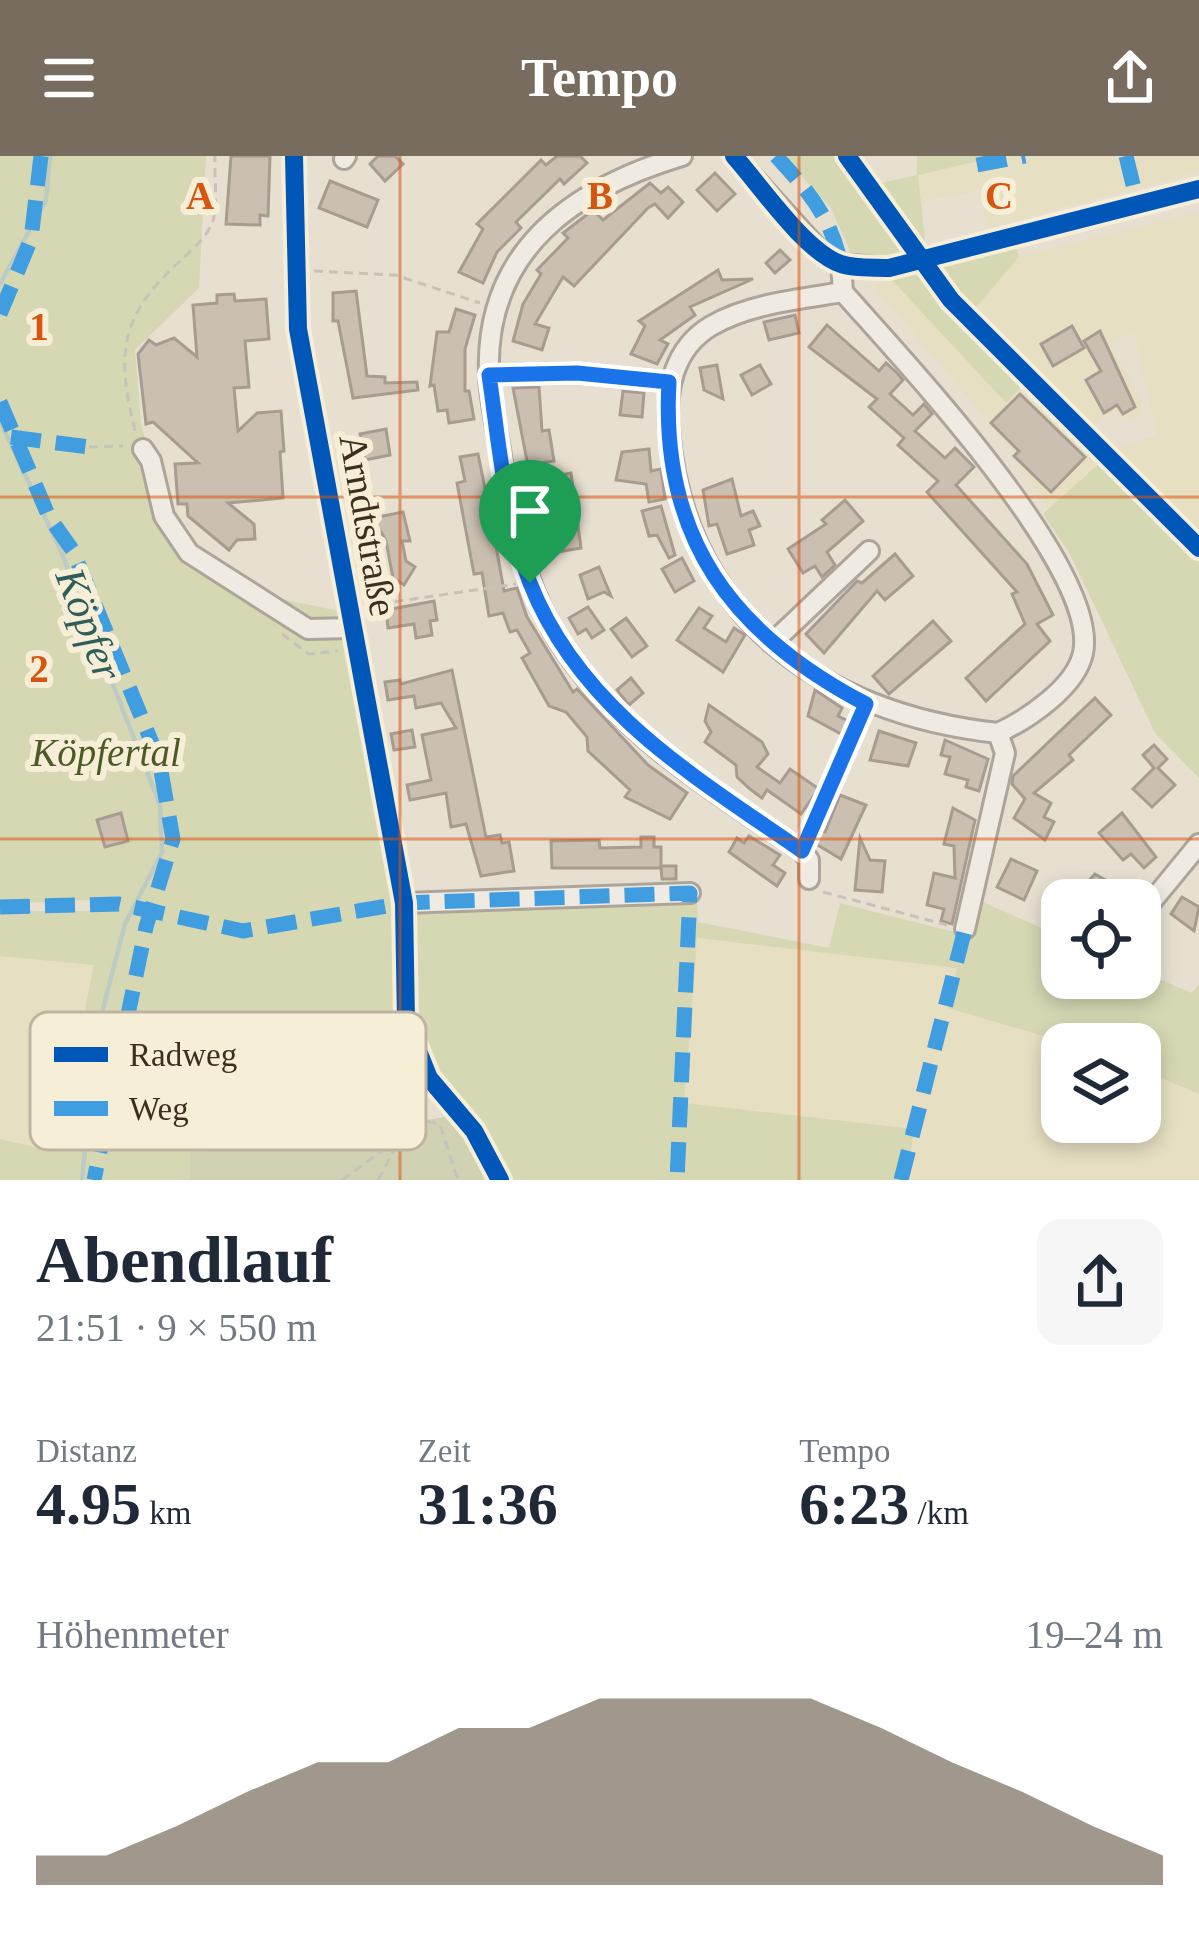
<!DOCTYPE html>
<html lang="de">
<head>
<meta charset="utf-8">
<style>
  :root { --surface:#fff; --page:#f6f6f7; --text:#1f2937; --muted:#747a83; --accent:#786c5e }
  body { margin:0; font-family:"Times New Roman",serif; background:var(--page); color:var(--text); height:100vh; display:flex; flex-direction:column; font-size:45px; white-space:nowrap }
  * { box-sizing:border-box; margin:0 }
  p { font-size:39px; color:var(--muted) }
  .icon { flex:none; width:66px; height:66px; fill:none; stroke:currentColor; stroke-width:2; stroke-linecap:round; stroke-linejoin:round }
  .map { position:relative; height:1024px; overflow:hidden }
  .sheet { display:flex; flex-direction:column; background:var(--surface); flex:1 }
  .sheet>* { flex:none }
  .tools { position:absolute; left:1041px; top:723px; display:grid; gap:24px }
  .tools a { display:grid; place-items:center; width:120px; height:120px; border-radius:24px; background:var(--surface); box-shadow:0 6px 18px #0003; font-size:60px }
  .pin { position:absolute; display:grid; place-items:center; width:102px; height:102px; color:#fff; margin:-123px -51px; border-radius:50% 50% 50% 0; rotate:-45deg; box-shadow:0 0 12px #0007 }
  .pin .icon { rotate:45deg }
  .round { display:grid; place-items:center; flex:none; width:126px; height:126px; border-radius:24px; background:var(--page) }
  .overview { display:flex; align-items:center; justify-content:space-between; height:204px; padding:0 36px }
  h1 { font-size:66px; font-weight:600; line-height:90px }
  .stats { display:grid; grid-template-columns:repeat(3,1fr); gap:18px; height:204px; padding:12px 36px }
  .stats div { display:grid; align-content:center }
  .stats b { font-size:60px; font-weight:600 }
  .stats small { font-size:33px; font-weight:400 }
  .stats p { font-size:33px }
  .chart { height:336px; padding:24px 36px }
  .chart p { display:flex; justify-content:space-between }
  .chart svg { width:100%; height:216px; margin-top:12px; fill:var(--accent); opacity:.7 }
  header { display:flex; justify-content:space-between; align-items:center; height:156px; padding:0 36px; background:var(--accent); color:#fff; font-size:54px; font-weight:600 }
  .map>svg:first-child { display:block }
</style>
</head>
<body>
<header><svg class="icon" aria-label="menu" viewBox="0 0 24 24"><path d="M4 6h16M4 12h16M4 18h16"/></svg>Tempo<svg class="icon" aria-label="share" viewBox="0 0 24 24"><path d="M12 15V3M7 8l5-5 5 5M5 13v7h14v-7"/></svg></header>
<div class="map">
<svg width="1199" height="1024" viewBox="0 0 1199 1024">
  <rect width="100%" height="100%" fill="#e7e0d1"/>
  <g fill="#e6dfc2">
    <path d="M 1000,0 L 1199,0 L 1199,16 L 987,72 L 979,35 L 921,46 L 917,19 Z"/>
    <path d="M 1199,56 L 1199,382 L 1114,294 L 1157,279 L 1134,177 L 1109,186 L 1141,246 L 1142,257 L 1131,264 L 1115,255 L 1088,270 L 972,156 L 1019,101 Z"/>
    <path d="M 891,123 L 1005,246 L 1019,233 L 1100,307 L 1048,354 L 1012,294 L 873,129 Z"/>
    <path d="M 696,782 L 958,812 L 948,852 L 1070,888 L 1062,888 L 1062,966 L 1140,966 L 1140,913 L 1199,938 L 1199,1024 L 907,1024 L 914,974 L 684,948 Z"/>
    <path d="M 0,800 L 95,808 L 55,997 L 0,983 Z"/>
  </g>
  <g fill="#d6d7b3">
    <path d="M 0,0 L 206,0 L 199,132 L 135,194 L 141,267 L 156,330 L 179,386 L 240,434 L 362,460 L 409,740 L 696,728 L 698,766 L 829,792 L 840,747 L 966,779 L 976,743 L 1062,781 L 1062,822 L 1140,822 L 1140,815 L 1192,837 L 1199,828 L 1199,938 L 1140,913 L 1140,888 L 1070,888 L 948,852 L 957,812 L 697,782 L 684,947 L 914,973 L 907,1024 L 487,1024 L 466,973 L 444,961 L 422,907 L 413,966 L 267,992 L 202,995 L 200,1024 L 0,1024 L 0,983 L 56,996 L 94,809 L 0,800 L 0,755 L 108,755 L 113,743 L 0,748 Z"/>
    <path d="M 783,0 L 856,0 L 876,28 L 917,19 L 917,0 L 1000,0 L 918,19 L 926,94 L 892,104 L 853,102 L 831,52 Z"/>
    <path d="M 1017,92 L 1019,101 L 972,156 L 934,113 Z"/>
    <path d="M 921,118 L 1024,228 L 1006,247 L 891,123 Z"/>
    <path d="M 1103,304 L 1199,406 L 1199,622 L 1155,577 L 1070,398 L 1043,358 Z"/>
  </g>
  <path fill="#d1d1b3" d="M 444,961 L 466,973 L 487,1024 L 190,1024 L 190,996 L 267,992 Z"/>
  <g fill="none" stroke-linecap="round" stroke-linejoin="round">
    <g stroke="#bcccc2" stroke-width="4.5">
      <path d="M 0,128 L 46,44 L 50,0"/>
      <path d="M 0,265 L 60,393 L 160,649 L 162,696 L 125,768 L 96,880 L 82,1024"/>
    </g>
  </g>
  <g fill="#cbbfb2" stroke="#a89c90" stroke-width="3">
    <path d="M 231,0 L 270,0 L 268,60 L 260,59 L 260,69 L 226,68 Z"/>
    <path d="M 378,0 L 395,0 L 403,8 L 385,25 L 370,8 Z"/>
    <path d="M 557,0 L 580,0 L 587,7 L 564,28 L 560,23 L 516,66 L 521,72 L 497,96 L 483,127 L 459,116 L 483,73 L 477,68 L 541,4 L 546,9 Z"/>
    <path d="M 715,17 L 735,38 L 717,55 L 697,34 Z"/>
    <path d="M 330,25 L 378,44 L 367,71 L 319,52 Z"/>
    <path d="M 650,27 L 661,37 L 668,31 L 683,46 L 668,62 L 655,48 L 648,52 L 574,130 L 563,121 L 535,168 L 549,172 L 542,194 L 513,185 L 523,148 L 541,118 L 537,114 L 568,82 L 563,77 L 593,54 L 603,64 Z"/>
    <path d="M 780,94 L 790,104 L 775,117 L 766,107 Z"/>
    <path d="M 718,114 L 722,124 L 753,123 L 690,151 L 695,159 L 660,184 L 668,188 L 657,208 L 631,198 L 645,170 L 639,165 Z"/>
    <path d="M 356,135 L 367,220 L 385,221 L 385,227 L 417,226 L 418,234 L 353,242 L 338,165 L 333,165 L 333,137 Z"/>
    <path d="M 234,138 L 235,145 L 266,143 L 269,183 L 245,185 L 249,231 L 234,232 L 238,275 L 257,257 L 281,255 L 284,295 L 280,296 L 283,342 L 228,347 L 254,368 L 255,383 L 237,384 L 229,394 L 188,360 L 187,348 L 178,348 L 175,308 L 198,307 L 153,266 L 146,268 L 138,198 L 149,184 L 156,189 L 174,182 L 197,201 L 193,149 L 217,147 L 217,139 Z"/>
    <path d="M 456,153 L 475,159 L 465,193 L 465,235 L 469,235 L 474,263 L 449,267 L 447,254 L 438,255 L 434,229 L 430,230 L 437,176 L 449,176 Z"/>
    <path d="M 795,159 L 799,177 L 769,184 L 764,166 Z"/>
    <path d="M 827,169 L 879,215 L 886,207 L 897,217 L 903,224 L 890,238 L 913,259 L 924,248 L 932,258 L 915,275 L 945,302 L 955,292 L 974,311 L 956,329 L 1027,408 L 1053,459 L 1037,468 L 1050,485 L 986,545 L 966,522 L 1025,468 L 1012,438 L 1017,436 L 927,336 L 938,325 L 898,289 L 904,282 L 869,251 L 877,243 L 809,191 Z"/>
    <path d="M 1072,170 L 1084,192 L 1053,210 L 1041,188 Z"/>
    <path d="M 1100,175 L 1135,251 L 1123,258 L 1117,249 L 1104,257 L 1086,224 L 1101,215 L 1084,185 Z"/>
    <path d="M 717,209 L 723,243 L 704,234 L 700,212 Z"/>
    <path d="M 760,209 L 771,228 L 752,239 L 741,219 Z"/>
    <path d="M 539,231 L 542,275 L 549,274 L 554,305 L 535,308 L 527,305 L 513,232 Z"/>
    <path d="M 623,235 L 644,237 L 642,261 L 620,259 Z"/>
    <path d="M 1020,238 L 1085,301 L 1051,336 L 1014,300 L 1019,295 L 991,267 Z"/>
    <path d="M 386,273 L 390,299 L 365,304 L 360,278 Z"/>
    <path d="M 649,293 L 651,315 L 661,313 L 665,343 L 649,346 L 646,328 L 616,324 L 622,296 Z"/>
    <path d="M 478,298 L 486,337 L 493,335 L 496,354 L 490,356 L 504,435 L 517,432 L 527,461 L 573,536 L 577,533 L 648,609 L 687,637 L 670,663 L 625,641 L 630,634 L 588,595 L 587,581 L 566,556 L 549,550 L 522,502 L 530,497 L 517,474 L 510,476 L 503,457 L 489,460 L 482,417 L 474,418 L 457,327 L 465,325 L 460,301 Z"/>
    <path d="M 571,317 L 581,392 L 558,396 L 555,378 L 532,378 L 527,346 L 554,340 L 551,321 Z"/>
    <path d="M 732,323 L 741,360 L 753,355 L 760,370 L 749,374 L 754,389 L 727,398 L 717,368 L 709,370 L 703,334 Z"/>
    <path d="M 845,344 L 863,365 L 827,396 L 835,409 L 822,421 L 815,410 L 803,417 L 788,393 L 826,368 L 822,364 Z"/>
    <path d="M 661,350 L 675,399 L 669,402 L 657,379 L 649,380 L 642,355 Z"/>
    <path d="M 403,356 L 410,385 L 402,385 L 406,405 L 415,411 L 404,429 L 393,422 L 386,385 L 381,376 L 375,376 L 373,362 Z"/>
    <path d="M 895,398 L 913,420 L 885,444 L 877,435 L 824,497 L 806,478 L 857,425 L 862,427 Z"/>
    <path d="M 682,402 L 694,425 L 675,436 L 662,413 Z"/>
    <path d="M 599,411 L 611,440 L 604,436 L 588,443 L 580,419 Z"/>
    <path d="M 379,416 L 380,436 L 365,437 L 363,417 Z"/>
    <path d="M 434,445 L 437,464 L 430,465 L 432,479 L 416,482 L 414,468 L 388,472 L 386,454 Z"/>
    <path d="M 588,451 L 604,474 L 592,482 L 586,473 L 578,478 L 569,462 Z"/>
    <path d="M 699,452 L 712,460 L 704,472 L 726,486 L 734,472 L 745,479 L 723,516 L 677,484 Z"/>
    <path d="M 626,462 L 647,490 L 632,501 L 611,473 Z"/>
    <path d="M 933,465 L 951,485 L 889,538 L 873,520 Z"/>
    <path d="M 452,514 L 486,681 L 500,679 L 502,687 L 509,686 L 514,715 L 481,720 L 466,668 L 451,671 L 446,637 L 410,644 L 407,629 L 431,624 L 422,579 L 456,572 L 441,547 L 416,552 L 414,540 L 388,544 L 385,526 L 400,524 L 401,528 Z"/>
    <path d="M 631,522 L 643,537 L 629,549 L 617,534 Z"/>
    <path d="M 815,534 L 842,552 L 838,560 L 848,565 L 841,578 L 808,560 Z"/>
    <path d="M 1095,542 L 1111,559 L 1069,599 L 1073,604 L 1034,637 L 1051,647 L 1044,661 L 1054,666 L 1045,684 L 1014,662 L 1025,643 L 1012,628 L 1013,620 Z"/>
    <path d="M 709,549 L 762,586 L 768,598 L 757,611 L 780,627 L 790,613 L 819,633 L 801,658 L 767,634 L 762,642 L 750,633 L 737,621 L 736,609 L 705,586 L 711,576 L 705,565 Z"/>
    <path d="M 412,574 L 415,591 L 394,594 L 391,578 Z"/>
    <path d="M 879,575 L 916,587 L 908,610 L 870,604 Z"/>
    <path d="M 945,584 L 988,603 L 979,635 L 966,631 L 968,624 L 945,618 L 950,601 L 941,599 Z"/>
    <path d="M 1154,589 L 1167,603 L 1158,612 L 1175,629 L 1152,651 L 1133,633 L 1154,612 L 1143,599 Z"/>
    <path d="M 840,639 L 866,649 L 841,703 L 811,685 L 817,673 L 825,676 Z"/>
    <path d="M 953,652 L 975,664 L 952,768 L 941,765 L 944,753 L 927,749 L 934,717 L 955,722 L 954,690 L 944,688 Z"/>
    <path d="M 121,657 L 128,685 L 105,691 L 97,664 Z"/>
    <path d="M 1122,657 L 1156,701 L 1144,712 L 1131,698 L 1123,704 L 1099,677 Z"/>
    <path d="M 749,680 L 780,699 L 773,709 L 785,717 L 777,730 L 729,696 L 737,682 L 744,687 Z"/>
    <path d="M 641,681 L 654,681 L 654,691 L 661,691 L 661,710 L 676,710 L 676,723 L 662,723 L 661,712 L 552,712 L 551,685 L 599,684 L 600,692 L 641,691 Z"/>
    <path d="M 860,682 L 870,704 L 885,705 L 882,736 L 855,734 Z"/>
    <path d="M 1011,703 L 1037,715 L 1024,744 L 997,731 Z"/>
    <path d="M 1095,718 L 1118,731 L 1113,744 L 1071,744 Z"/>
    <path d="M 1182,741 L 1199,751 L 1194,775 L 1171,758 Z"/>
  </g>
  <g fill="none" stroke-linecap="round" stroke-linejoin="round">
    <defs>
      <g id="minor">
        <path d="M 294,0 L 298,173 L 404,747 L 406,865 L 429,922 L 474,975 L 500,1024"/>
        <path d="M 682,0 C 575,32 484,93 489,219 C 490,246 497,274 501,300 C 510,367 528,441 567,497 C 627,584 718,637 802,695 L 809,704 L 809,723"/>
        <path d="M 734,0 L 820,95 L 841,108 L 889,112"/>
        <path d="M 847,0 L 951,144 L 1199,392"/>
        <path d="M 344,3 L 346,0"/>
        <path d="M 969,92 L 1199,33"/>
        <path d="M 841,108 L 843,136 C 899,200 1101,413 1083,497 C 1076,531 1028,563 998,577"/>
        <path d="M 843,136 C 800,143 748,148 711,170 C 674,192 665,234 669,274 C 685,460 822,558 998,577"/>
        <path d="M 489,219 L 577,217 L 669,226"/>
        <path d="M 143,293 L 151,305 L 164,360 L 189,397 L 308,473 L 354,472"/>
        <path d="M 772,487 L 869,395"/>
        <path d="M 1153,744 L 1199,688"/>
        <path d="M 404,747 L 690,737"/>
        <path d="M 965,773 L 1005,597 L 998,577"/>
      </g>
    </defs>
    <use href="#minor" stroke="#ada599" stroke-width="24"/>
    <g stroke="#c8c2b9" stroke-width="3" stroke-dasharray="9 6" stroke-linecap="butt">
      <path d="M 314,115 L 395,119 L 480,147"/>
      <path d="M 135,275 C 117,201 118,162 177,108 C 189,96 207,82 213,65 C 218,47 214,19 215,0"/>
      <path d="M 89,291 L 123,290"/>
      <path d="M 365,450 L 516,428"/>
      <path d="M 282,478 L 309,498 L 338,495"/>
      <path d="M 810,677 L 861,559"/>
      <path d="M 823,736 L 947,769"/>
      <path d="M 342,1024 L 424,964 L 440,969 L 458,1024"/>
      <path d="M 378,1024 L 400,983"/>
    </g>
    <use href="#minor" stroke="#efebe3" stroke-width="18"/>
    <defs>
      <path id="minor-bridge" d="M 889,112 L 969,92"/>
    </defs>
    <use href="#minor-bridge" stroke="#ada599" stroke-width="24" stroke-linecap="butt"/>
    <use href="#minor-bridge" stroke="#efebe3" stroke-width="18"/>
    <g stroke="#3f9de0" stroke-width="15" stroke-dasharray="30 15" stroke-linecap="butt">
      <path d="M 776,0 C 808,35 831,61 841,108"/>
      <path d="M 1126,0 L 1138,49"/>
      <path d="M 977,9 L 1025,0"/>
      <path d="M 0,158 L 31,83 L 41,0"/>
      <path d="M 0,246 L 49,361 L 73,395 L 159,604 L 173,683 L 146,771 L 94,1024"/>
      <path d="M 11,281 L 89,291"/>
      <path d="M 61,449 L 90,442"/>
      <path d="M 0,751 L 119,748 L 243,775 L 404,747 L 690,737 L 677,1024"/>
      <path d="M 901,1024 L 965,773"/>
    </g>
    <defs>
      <g id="cycleway">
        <path d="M 294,0 L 298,173 L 404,747 L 406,865 L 429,922 L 474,975 L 500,1024"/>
        <path d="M 734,0 C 760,29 805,96 841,108 C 855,113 874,111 889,112 L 1199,33"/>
        <path d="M 847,0 L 951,144 L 1199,392"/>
      </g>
    </defs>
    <use href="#cycleway" stroke="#f7eed8" stroke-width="26"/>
    <use href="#cycleway" stroke="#0057b8" stroke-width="18"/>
  </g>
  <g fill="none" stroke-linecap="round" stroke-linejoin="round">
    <defs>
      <path id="route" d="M 577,217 L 669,226 C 660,382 732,478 866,548 L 802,695 C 697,622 580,554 530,427 C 505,362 499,288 489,219 Z"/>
    </defs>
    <use href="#route" stroke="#fff" stroke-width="24"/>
    <use href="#route" stroke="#1a73e8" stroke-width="15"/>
  </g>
  <path fill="none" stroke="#d7550e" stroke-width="3" stroke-opacity="0.55" d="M 400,0 L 400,1024M 799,0 L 799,1024M 0,341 L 1199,341M 0,683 L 1199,683"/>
  <g text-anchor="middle" stroke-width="12" stroke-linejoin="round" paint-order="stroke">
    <g font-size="39" fill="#3d2e20" stroke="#f7eed8">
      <text transform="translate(369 369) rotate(80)" y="14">Arndtstraße</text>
    </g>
    <g font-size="39" font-style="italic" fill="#4d5a26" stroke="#f7eed8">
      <text x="106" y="610">Köpfertal</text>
    </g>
    <g font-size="42" font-style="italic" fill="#2f5d5a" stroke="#f7eed8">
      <text transform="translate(90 468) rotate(69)" y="15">Köpfer</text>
    </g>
  </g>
  <rect x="30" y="856" width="396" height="138" rx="18" fill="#f7eed8" stroke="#bfb4a1" stroke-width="3"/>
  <rect x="54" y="891" width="54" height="15" fill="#0057b8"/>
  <rect x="54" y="945" width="54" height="15" fill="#3f9de0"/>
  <g font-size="33" fill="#3d2e20">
    <text x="129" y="910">Radweg</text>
    <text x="129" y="964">Weg</text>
  </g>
  <g font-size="39" text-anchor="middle" font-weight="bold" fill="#d7550e" stroke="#f7eed8" stroke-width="12" stroke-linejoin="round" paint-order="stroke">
    <text x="200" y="53">A</text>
    <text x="600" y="53">B</text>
    <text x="999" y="53">C</text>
    <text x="39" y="184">1</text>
    <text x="39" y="526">2</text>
  </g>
</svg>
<div class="tools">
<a><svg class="icon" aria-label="locate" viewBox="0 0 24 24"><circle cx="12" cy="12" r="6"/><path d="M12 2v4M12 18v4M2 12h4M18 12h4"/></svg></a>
<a><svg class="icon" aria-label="layers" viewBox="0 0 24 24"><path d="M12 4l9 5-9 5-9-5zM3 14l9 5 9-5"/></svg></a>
</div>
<div class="pin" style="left:530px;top:427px;background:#1e9e55"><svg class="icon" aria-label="arrive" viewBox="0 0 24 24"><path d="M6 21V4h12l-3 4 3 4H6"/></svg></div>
</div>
<section class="sheet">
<div class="overview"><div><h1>Abendlauf</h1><p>21:51 · 9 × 550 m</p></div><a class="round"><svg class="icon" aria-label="share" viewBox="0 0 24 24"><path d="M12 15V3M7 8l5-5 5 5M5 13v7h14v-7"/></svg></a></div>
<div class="stats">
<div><p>Distanz</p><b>4.95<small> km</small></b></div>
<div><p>Zeit</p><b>31:36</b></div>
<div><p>Tempo</p><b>6:23<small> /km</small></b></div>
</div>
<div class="chart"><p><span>Höhenmeter</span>19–24 m</p>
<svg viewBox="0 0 160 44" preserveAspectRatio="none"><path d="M0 44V38L10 38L20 32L30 25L40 19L50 19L60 12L70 12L80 6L90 6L100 6L110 6L120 12L130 19L140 25L150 32L160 38V44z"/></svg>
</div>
</section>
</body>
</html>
